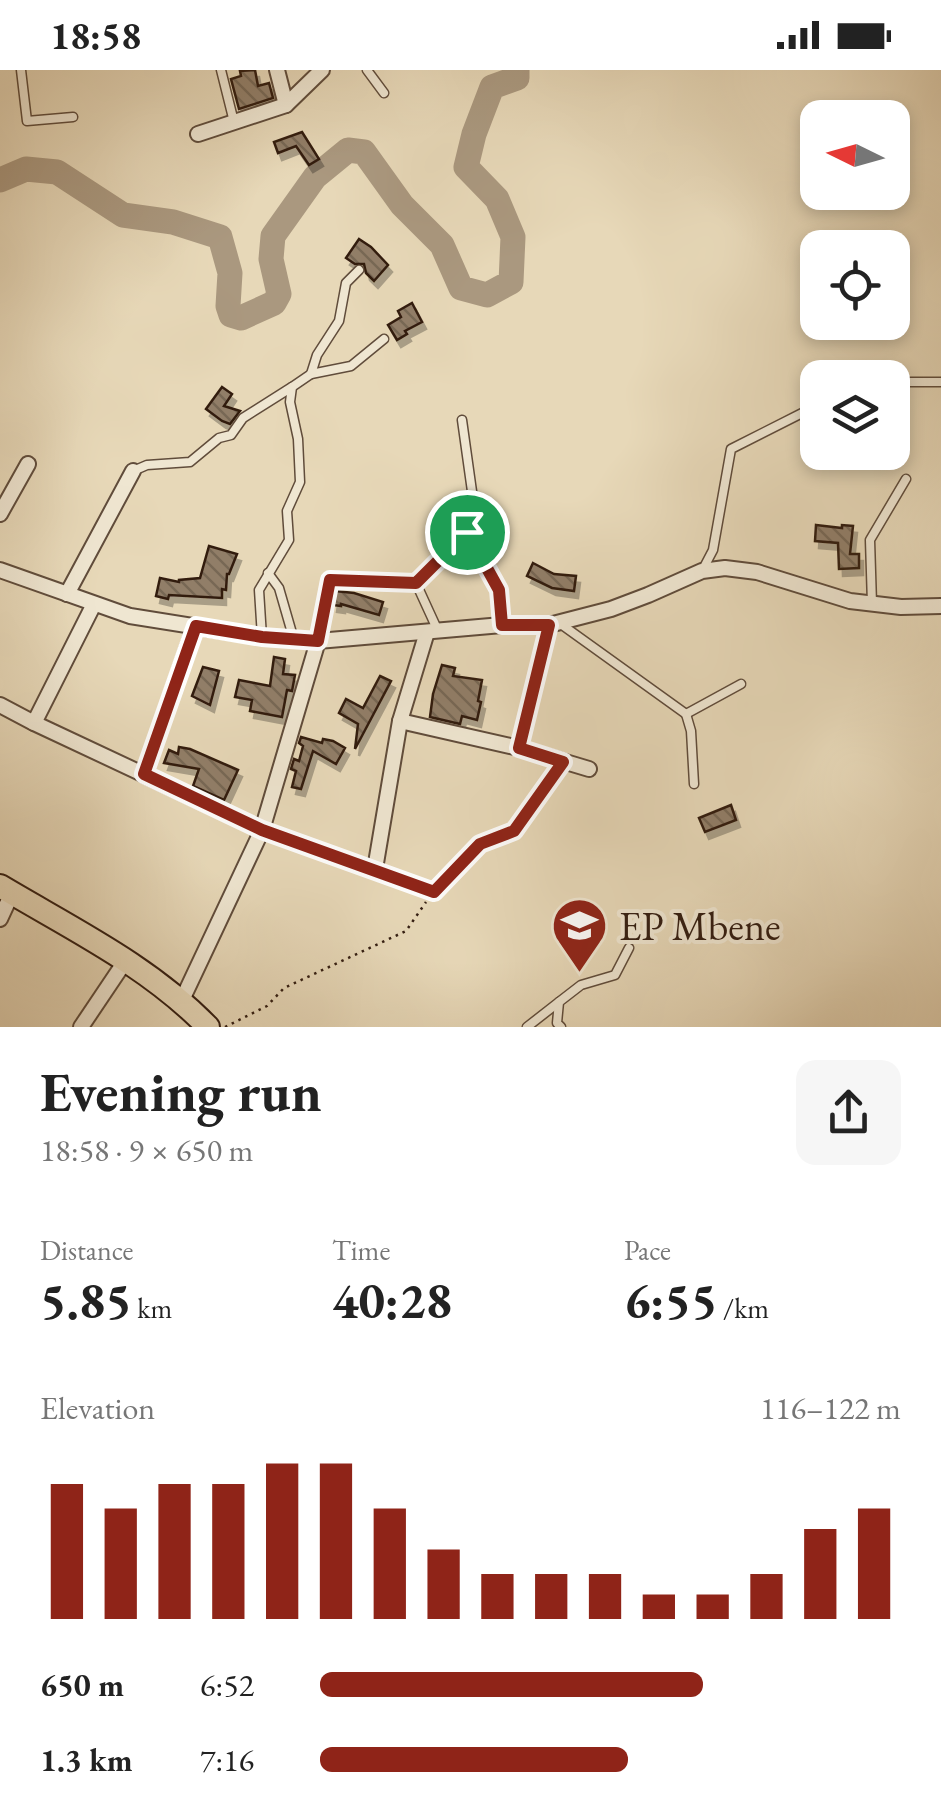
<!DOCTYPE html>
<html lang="en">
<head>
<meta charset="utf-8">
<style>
  :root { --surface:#fff; --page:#f6f6f6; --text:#222; --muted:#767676; --accent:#8f2418 }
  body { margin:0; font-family:"EB Garamond",serif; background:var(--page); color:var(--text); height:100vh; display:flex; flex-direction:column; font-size:38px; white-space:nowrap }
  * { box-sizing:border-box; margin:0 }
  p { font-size:32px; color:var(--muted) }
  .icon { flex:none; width:55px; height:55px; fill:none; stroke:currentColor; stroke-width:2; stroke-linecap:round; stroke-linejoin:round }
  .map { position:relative; height:957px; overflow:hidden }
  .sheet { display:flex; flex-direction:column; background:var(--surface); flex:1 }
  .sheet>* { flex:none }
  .needle { width:65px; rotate:275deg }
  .tools { position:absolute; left:800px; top:30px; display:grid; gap:20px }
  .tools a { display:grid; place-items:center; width:110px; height:110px; border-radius:20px; background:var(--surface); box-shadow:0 5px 15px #0003; font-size:50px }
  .pin { position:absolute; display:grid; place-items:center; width:85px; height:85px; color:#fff; margin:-42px; border:5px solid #fff; border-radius:50%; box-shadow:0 2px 10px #0007 }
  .round { display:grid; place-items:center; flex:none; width:105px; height:105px; border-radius:20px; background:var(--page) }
  .summary { display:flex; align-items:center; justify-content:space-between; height:170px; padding:0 40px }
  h1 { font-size:55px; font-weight:700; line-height:75px }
  .stats { display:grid; grid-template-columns:repeat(3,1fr); gap:15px; height:170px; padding:10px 40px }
  .stats div { display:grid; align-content:center }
  .stats b { font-size:50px; font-weight:700 }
  .stats small { font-size:28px; font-weight:400 }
  .stats p { font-size:28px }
  .chart { height:280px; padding:20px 40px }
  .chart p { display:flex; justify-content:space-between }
  .chart svg { width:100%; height:180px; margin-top:10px; stroke:var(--accent); stroke-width:6 }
  ul { padding:0 40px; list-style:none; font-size:32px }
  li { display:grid; grid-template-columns:160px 120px 1fr; align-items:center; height:75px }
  li i { height:25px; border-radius:12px; background:var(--accent) }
  .status { display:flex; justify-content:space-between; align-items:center; height:70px; padding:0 50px; background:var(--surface); direction:ltr }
  .status svg { height:28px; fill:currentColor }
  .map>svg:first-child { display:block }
</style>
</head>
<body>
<div class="status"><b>18:58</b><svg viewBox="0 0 49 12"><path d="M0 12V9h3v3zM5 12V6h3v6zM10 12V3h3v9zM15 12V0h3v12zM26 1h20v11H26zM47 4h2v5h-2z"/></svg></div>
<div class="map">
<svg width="941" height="957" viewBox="0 0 941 957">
  <defs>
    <pattern id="building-back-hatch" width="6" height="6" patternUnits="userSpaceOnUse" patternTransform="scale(2.5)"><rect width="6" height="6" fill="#917e68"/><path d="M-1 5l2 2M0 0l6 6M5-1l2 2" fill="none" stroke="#776754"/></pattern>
    <filter id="shadow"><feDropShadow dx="4" dy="7" stdDeviation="0" flood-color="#0004"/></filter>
  </defs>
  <rect width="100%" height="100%" fill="#e7d8b8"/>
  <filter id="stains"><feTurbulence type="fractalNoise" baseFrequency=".002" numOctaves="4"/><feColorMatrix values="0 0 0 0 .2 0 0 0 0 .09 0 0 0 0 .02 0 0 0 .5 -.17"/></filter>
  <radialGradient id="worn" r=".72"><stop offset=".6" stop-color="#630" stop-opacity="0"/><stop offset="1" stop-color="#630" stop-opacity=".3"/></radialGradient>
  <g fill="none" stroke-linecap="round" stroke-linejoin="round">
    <path stroke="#aa987f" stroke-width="25" d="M 0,110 L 26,99 L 57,102 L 123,145 L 173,152 L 220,167 L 230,203 L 228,236 L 231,245 L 241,248 L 274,233 L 279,224 L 271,189 L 273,166 L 315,107 L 348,80 L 364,82 L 402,135 L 442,175 L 461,218 L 487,225 L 511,212 L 513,167 L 497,129 L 466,97 L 474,64 L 492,17 L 517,8 L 517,0"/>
  </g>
  <g fill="url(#building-back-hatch)" stroke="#331d11" stroke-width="2.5" filter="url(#shadow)">
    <path d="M 255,0 L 258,16 L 269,13 L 273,28 L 239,39 L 231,9 L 241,6 L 240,1 Z"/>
    <path d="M 302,62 L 319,89 L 309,95 L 296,76 L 278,83 L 274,72 Z"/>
    <path d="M 359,169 L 371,177 L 388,195 L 374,211 L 366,203 L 364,194 L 355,194 L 346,188 Z"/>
    <path d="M 412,233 L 422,252 L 405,261 L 407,264 L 397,270 L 388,255 L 401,247 L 398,241 Z"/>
    <path d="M 222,317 L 232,324 L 224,336 L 240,341 L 230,354 L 222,351 L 206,339 Z"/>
    <path d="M 816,455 L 842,458 L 842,455 L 853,456 L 850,484 L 859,484 L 859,498 L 839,499 L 838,473 L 815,471 Z"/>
    <path d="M 209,476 L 237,484 L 229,504 L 227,504 L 226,520 L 222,519 L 222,528 L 169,525 L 168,529 L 156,526 L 160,508 L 179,512 L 179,510 L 200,508 Z"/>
    <path d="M 533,493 L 554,504 L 576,506 L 574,521 L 552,518 L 527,506 Z"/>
    <path d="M 335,521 L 354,523 L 383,532 L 379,545 L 341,534 L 341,536 L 333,535 Z"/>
    <path d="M 274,587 L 285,589 L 283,604 L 295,605 L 292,621 L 287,620 L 282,647 L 250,641 L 252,630 L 235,627 L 239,610 L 270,616 Z"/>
    <path d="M 442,595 L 455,598 L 453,606 L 482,610 L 478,631 L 481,632 L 477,650 L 462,646 L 460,654 L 430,647 L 433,624 Z"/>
    <path d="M 203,597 L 219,601 L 210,635 L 192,626 Z"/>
    <path d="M 380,606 L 391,611 L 355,679 L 358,654 L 339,643 L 346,629 L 363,638 Z"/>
    <path d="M 301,667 L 322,673 L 323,669 L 333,671 L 345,678 L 336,694 L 313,681 L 301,719 L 292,717 L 296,701 L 291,699 L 294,689 L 299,691 L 303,676 L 299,673 Z"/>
    <path d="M 179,677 L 190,679 L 238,700 L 224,730 L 193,716 L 199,699 L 164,693 L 169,680 L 178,684 Z"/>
    <path d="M 731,735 L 736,750 L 705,762 L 699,748 Z"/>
  </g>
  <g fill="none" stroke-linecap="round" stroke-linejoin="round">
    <defs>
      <g id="service">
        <path d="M 21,0 L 27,51 L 73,47"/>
        <path d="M 221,0 L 234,52"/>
        <path d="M 367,0 L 384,23"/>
        <path d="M 311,304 L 351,296 L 384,269"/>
        <path d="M 892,312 L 941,312"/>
        <path d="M 133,401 L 147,395 L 190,392 L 219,368 L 231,365 L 243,348 L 292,317"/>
        <path d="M 467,463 L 499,520 L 502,555"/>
        <path d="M 702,501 L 713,480 L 731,379 L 818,335"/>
        <path d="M 268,503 L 279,518 L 294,570"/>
        <path d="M 872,534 L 870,470 L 906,409"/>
        <path d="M 558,552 L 686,644 L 741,614"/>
        <path d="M 438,561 L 416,513 L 467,463 L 477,457 L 462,350"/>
        <path d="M 262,567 L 259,520 L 289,470 L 287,441 L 300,412 L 298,369 L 290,332 L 292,317 L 311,304 L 317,285 L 339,251 L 346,213 L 359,200"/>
        <path d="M 318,571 L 330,509 L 416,513"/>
        <path d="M 686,644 L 691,661 L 694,714"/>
        <path d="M 527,957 L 559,932"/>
        <path d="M 561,957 L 557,953 L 559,932 L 581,915 L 615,905 L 629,878"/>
      </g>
      <g id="minor">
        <path d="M 277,0 L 286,35"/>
        <path d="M 198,64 L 286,35 L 322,0"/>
        <path d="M 0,444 L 28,394"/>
        <path d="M 0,500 L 130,546 L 262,567 L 318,571"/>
        <path d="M 67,524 L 133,401"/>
        <path d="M 0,635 L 34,653 L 262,760 L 434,822"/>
        <path d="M 400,651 L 519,678 L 589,699"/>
        <path d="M 34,653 L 94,534"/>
        <path d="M 519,678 L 549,555"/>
        <path d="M 144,704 L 195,557"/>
        <path d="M 375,799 L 400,651 L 427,562"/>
        <path d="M 0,849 L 12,823"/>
        <path d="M 182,930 L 262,760 L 318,571 L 502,555 L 549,555 L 611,539 L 648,525 L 702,501 L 725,498 L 757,502 L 850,531 L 901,537 L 941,536"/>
        <path d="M 81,957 L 126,890"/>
      </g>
      <path id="trunk" d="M 0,816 C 72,859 149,896 208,957"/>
    </defs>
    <use href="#service" stroke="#604c3b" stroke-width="11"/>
    <use href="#minor" stroke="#604c3b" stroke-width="18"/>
    <use href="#trunk" stroke="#331d11" stroke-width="26"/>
    <g stroke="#331d11" stroke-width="2.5" stroke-dasharray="2.5 5" stroke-linecap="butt">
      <path d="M 444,811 L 480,774 L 514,761 L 554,705"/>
      <path d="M 225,957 L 267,936 L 284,918 L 406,861 L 426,832"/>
    </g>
    <use href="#service" stroke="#efe6d1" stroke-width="8"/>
    <use href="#minor" stroke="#efe6d1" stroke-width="14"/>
    <use href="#trunk" stroke="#e7d8b8" stroke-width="22"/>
  </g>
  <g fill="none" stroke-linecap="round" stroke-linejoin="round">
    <defs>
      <path id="route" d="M 467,462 L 499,520 L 502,555 L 549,555 L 519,678 L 563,692 L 514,761 L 480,774 L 434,822 L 262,760 L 144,704 L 196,556 L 262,567 L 318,571 L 330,510 L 416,513 Z"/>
    </defs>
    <use href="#route" stroke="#fff" stroke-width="20"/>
    <use href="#route" stroke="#8f2418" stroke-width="12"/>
  </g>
  <defs>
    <symbol id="school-pin" viewBox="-11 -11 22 30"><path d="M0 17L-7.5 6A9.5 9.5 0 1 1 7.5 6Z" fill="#8f2418" stroke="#efe6d1"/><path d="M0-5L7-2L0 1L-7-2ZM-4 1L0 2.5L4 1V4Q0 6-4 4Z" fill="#fff"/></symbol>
  </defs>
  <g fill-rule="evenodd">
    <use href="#school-pin" x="548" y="824" width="63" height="86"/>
  </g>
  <g text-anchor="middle" stroke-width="8" stroke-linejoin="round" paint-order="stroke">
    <g font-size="40" fill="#331d11" stroke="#efe6d1" text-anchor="start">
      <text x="619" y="870">EP Mbene</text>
    </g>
  </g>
  <rect width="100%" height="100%" filter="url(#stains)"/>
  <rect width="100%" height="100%" fill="url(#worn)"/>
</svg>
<div class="tools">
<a><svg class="needle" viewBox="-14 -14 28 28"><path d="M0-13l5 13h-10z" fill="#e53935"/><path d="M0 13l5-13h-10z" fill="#767676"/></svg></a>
<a><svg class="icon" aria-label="locate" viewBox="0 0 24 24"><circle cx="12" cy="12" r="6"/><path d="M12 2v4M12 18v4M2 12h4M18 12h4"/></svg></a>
<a><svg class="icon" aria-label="layers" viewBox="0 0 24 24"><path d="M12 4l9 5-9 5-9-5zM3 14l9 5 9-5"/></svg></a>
</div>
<div class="pin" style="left:467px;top:462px;background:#1e9e55"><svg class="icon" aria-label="arrive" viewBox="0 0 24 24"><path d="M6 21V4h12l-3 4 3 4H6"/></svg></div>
</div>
<section class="sheet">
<div class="summary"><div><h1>Evening run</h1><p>18:58 · 9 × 650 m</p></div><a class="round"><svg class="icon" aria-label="share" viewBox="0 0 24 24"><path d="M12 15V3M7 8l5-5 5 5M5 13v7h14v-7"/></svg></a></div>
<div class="stats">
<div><p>Distance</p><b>5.85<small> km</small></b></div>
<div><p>Time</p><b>40:28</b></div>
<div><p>Pace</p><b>6:55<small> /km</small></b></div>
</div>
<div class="chart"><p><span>Elevation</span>116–122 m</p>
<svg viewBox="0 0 160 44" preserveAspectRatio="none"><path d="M5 44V11M15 44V17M25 44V11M35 44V11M45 44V6M55 44V6M65 44V17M75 44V27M85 44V33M95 44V33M105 44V33M115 44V38M125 44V38M135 44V33M145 44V22M155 44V17"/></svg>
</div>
<ul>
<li><b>650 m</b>6:52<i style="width:66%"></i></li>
<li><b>1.3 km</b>7:16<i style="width:53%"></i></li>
</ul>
</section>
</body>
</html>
